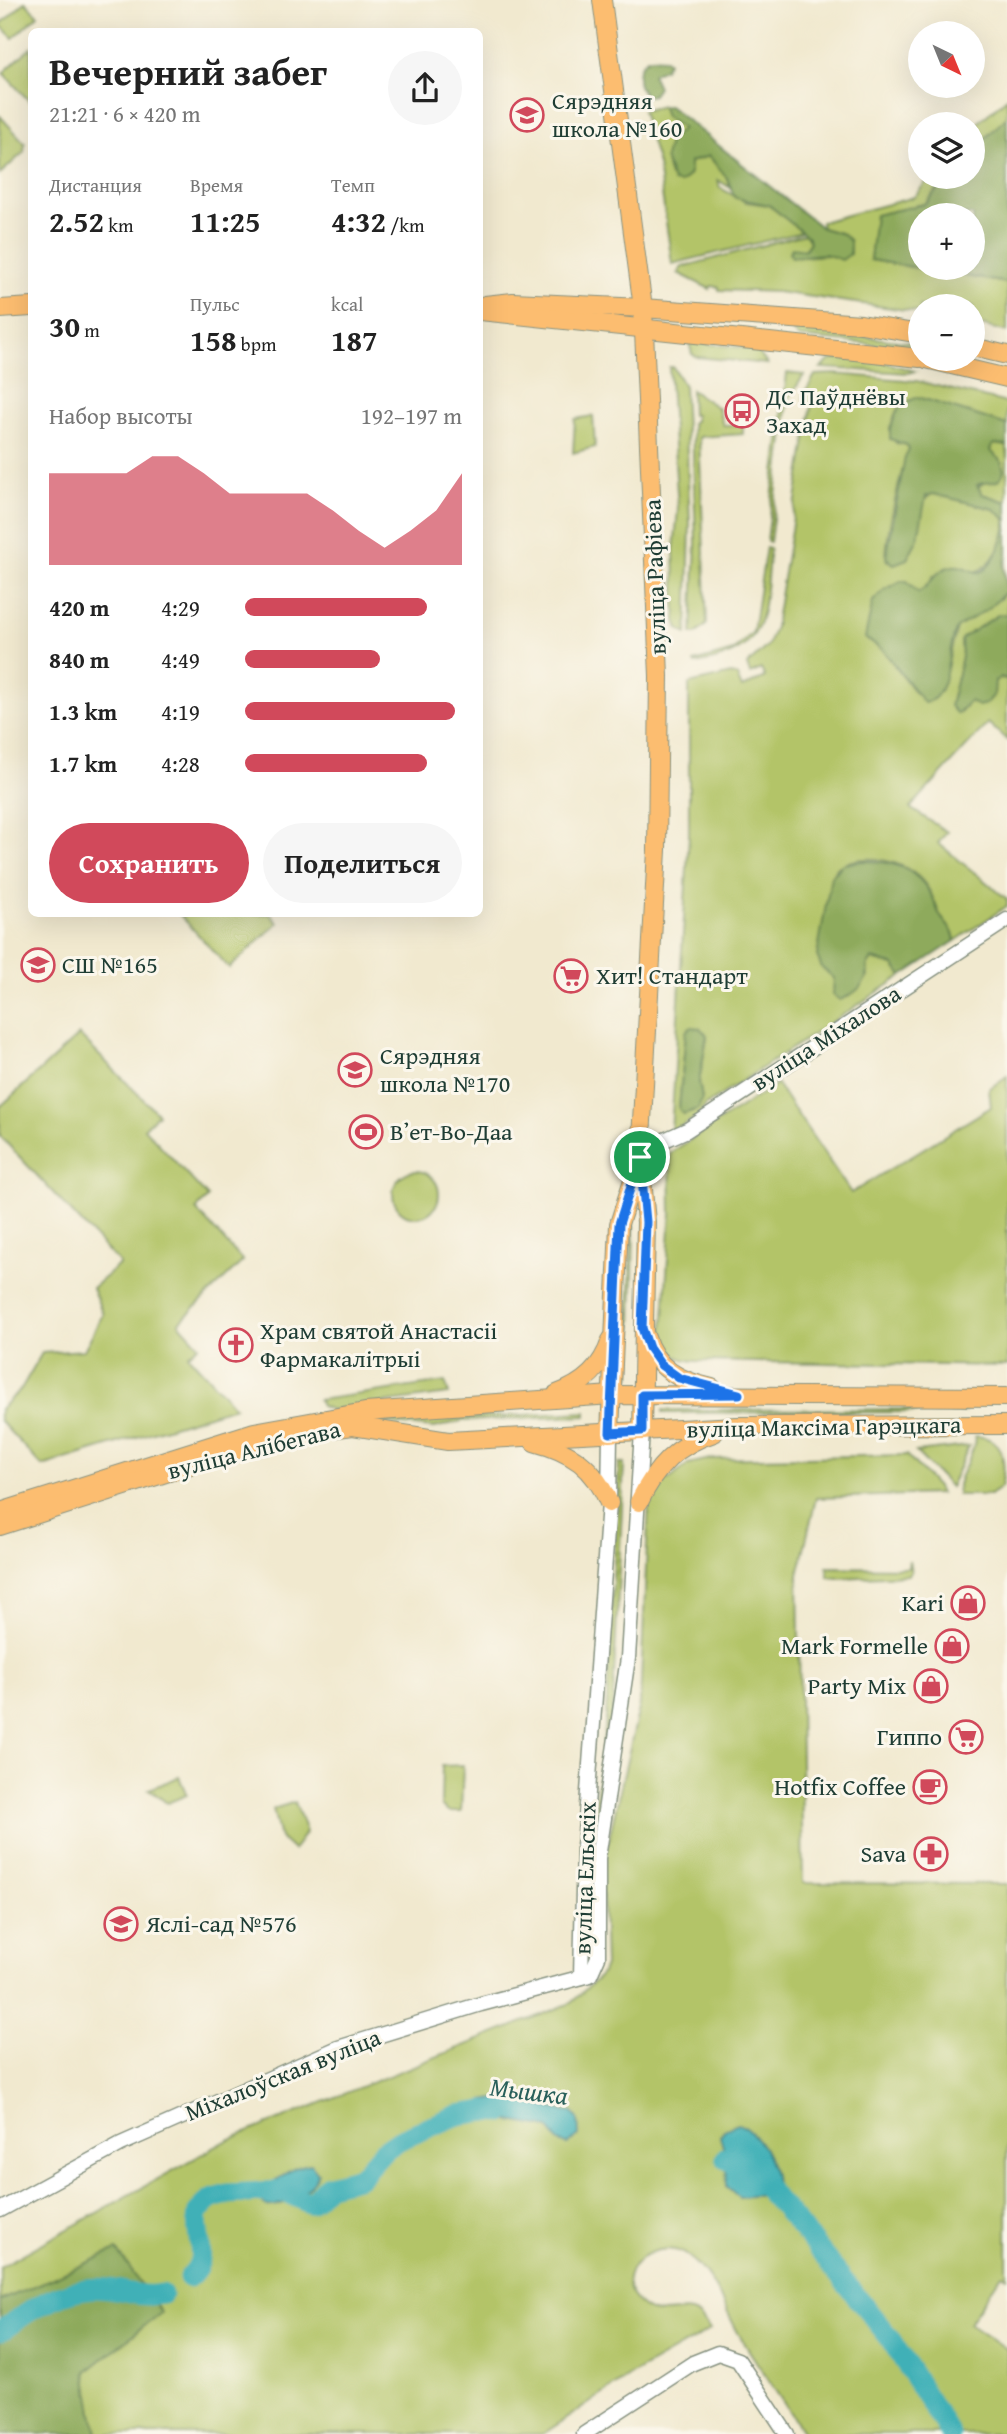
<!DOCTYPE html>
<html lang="ru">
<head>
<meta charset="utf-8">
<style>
  :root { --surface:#fff; --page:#f6f6f6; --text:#222; --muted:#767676; --accent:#d1495b }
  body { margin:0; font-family:"Gentium Book Plus",serif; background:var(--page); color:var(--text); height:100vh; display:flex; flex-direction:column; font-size:26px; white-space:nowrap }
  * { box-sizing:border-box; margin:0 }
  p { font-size:23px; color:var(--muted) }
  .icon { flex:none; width:38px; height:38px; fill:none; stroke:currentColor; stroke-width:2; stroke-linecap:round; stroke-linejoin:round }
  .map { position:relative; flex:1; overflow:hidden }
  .details { position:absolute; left:28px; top:28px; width:455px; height:889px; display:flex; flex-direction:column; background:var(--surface); border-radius:10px; box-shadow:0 7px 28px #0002 }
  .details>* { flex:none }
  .needle { width:46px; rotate:137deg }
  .fabs { position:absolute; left:908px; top:21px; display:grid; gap:14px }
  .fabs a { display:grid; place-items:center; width:77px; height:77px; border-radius:50%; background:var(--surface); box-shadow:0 7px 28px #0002; font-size:35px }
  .pin { position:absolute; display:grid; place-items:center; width:60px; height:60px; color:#fff; margin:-30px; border:4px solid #fff; border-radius:50%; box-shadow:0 2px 7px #0007 }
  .round { display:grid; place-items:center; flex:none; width:74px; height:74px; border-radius:37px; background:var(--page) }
  .head { display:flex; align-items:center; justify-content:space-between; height:119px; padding:0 21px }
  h1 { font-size:38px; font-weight:800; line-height:52px }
  .stats { display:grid; grid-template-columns:repeat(3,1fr); gap:10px; height:119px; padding:7px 21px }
  .stats div { display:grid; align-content:center }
  .stats b { font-size:30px; font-weight:800 }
  .stats small { font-size:19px; font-weight:400 }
  .stats p { font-size:19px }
  .chart { height:196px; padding:14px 21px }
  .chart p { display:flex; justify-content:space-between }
  .chart svg { width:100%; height:126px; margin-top:7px; fill:var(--accent); opacity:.7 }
  .cta { display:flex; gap:14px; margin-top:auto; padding:14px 21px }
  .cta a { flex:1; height:80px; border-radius:42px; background:var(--accent); color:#fff; font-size:28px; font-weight:800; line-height:80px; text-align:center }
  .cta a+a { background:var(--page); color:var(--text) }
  ul { padding:0 21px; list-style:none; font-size:23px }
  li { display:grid; grid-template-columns:112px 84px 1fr; align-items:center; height:52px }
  li i { height:18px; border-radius:9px; background:var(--accent) }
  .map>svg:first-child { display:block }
</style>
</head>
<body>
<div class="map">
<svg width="1007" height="2434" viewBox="0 0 1007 2434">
  <rect width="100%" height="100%" fill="#fbf7ec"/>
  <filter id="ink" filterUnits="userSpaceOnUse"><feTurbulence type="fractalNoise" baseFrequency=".0143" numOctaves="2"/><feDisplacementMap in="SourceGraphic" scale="14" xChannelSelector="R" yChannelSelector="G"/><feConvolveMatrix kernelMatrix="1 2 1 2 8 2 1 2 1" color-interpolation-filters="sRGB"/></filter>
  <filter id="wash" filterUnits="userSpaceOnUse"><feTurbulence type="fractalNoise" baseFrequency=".00686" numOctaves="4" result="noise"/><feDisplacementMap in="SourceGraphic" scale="28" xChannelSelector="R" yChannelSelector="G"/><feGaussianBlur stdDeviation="1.57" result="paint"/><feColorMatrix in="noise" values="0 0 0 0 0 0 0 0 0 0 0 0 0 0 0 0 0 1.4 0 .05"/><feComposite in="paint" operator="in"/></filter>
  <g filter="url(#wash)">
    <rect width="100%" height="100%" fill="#f1e9cf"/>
    <g fill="#b3c467" stroke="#69804e" stroke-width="2" fill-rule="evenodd">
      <path d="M 25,2 L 38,15 L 13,38 L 0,25 Z"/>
      <path d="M 31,47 L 31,103 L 3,73 Z"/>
      <path d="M 1007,98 L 1007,117 L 973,150 L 973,127 Z"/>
      <path d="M 662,106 C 663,121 675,119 682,128 C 671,150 660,146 670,177 L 694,160 L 709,156 L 727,178 L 729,187 L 718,180 L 720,188 L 746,202 L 769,205 L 802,232 L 672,264 L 658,165 L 642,111 Z"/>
      <path d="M 0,116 L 25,143 L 24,152 L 0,174 Z"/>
      <path d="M 930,177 L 949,177 L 924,204 L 875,215 L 870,260 L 1007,283 L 1007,332 L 973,323 L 973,306 L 920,306 L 920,312 L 777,292 L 719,290 L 719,287 L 711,286 L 710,289 L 678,273 L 682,267 L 805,234 L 810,242 L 798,257 L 829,255 L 843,234 L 822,228 L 821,222 L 914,197 Z"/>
      <path d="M 798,328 L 920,344 L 920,349 L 798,337 L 793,332 Z"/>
      <path d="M 689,342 L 756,349 L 767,364 L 697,357 L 692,354 Z"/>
      <path d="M 842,358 L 883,362 L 915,371 L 908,373 L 821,368 L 830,360 Z"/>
      <path d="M 669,367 L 673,367 L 684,386 L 690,524 L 687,634 L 679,629 L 676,620 L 674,550 L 678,509 Z"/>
      <path d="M 787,373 L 804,375 L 788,400 L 770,542 L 767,541 Z"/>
      <path d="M 835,374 L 917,381 L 1007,403 L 1007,425 L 918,397 L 897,410 L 890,428 L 896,443 L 908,445 L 910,449 C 902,464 883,546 887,561 L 907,559 L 918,538 L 923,501 L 933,493 L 994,509 L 1004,515 C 1007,524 1005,533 1002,542 C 985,580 970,572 933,576 L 930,584 L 918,592 L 907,581 L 901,581 L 884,590 L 867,640 L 883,650 L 915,693 L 943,680 L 957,628 L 1001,598 L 1007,591 L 1007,614 L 998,615 L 961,639 L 962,657 L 951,703 L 959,713 L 970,701 L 975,704 L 994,690 L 993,685 L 998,678 L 1007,679 L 1007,740 L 988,723 L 910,808 L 947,832 L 938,843 L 1007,899 L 1007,906 L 955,941 C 954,930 947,926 942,918 C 935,908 933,894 925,884 C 905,859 863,851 836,868 L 831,876 L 836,981 L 833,991 L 848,997 L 868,977 L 867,966 L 872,959 L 894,965 L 902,976 L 706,1105 L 698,1116 L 671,1132 L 689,835 L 689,684 L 731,674 L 737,676 L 742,688 L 765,677 L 761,669 L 750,674 L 747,665 L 768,645 L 775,627 L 812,403 L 804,400 L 804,395 L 815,375 ZM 686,1032 L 705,1032 L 707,1038 L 699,1082 L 702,1098 L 700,1104 L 693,1111 L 683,1114 L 679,1106 Z"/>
      <path d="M 691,390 L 718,408 L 723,425 L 743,425 L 743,434 L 699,437 L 707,624 L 696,634 L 692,634 L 696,543 L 692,422 L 695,421 L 695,415 L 692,415 Z"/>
      <path d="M 593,416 L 595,447 L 573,453 L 575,419 Z"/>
      <path d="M 993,444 L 1007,446 L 1007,502 L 982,494 L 978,487 L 984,483 Z"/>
      <path d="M 766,547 L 770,548 C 762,612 772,653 695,664 L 694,662 L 733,651 L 753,632 Z"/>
      <path d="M 179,914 L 270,914 L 278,923 L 229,968 Z"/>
      <path d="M 79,1035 L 158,1114 L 144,1128 L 208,1197 L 196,1210 L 243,1261 L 179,1323 L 199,1345 L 188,1355 L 235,1407 L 42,1466 L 0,1421 L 0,1409 L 21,1389 L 42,1353 L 84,1350 L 103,1314 L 92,1288 L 120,1264 L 0,1136 L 0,1107 Z"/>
      <path d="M 1007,1076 L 1007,1366 L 697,1361 C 676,1360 666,1353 663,1332 L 671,1213 L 670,1153 L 777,1084 L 851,1193 L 991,1107 L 989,1089 Z"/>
      <circle cx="416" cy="1194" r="23"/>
      <path d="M 632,1224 L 634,1227 L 631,1376 L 627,1376 Z"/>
      <path d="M 445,1382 L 449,1394 L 331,1410 L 321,1406 L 318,1400 Z"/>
      <path d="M 965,1409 L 965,1412 L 663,1413 L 663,1410 Z"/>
      <path d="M 586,1412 L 586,1416 L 461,1421 L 435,1428 L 371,1422 Z"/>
      <path d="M 975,1436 C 1004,1437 1007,1463 1001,1487 L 990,1495 L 957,1495 C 956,1474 975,1457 975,1436 Z"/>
      <path d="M 969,1446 L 950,1487 L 916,1452 Z"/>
      <path d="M 907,1455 L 937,1487 L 940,1494 L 816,1498 L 798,1575 L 803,1883 L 1007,1884 L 1007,2277 L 1002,2274 L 969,2323 L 1007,2349 L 1007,2434 L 804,2434 C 783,2401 760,2369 740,2336 C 724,2309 715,2276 688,2256 C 659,2235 612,2268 633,2297 C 656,2327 677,2304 696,2314 C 702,2317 706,2325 710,2330 L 633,2374 L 543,2434 L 0,2434 L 0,2267 L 228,2140 L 571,2003 L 601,1975 L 605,1965 L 602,1868 L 640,1704 L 649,1500 L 663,1476 L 669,1480 L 688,1464 L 710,1459 Z"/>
      <path d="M 619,1463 L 624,1463 L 612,1720 L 593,1848 L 590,1844 L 606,1719 Z"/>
      <path d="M 909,1560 L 911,1572 L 908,1575 L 838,1578 L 828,1577 L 827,1567 L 908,1568 Z"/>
      <path d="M 463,1765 L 461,1812 L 448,1812 L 441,1805 L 442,1766 Z"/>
      <path d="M 179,1777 L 187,1795 L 167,1803 L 149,1789 Z"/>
      <path d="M 295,1802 L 306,1832 L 293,1850 L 280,1838 L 273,1809 Z"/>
    </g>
    <g fill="#8eaa5c" stroke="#567448" stroke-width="2" fill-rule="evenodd">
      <path d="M 649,58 L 665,59 L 668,62 L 664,69 L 652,74 L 658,87 L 653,95 L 647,96 C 634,87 635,65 649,58 Z"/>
      <path d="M 662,106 L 669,106 L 822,228 L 843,234 L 850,241 L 850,254 L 842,260 L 825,254 L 792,257 L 789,253 L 792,248 L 805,250 L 810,242 L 808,237 L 769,205 L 735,198 L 727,178 L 709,156 L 690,162 L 690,174 L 681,183 L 673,182 L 665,158 L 669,142 L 682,128 L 665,117 Z"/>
      <path d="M 1007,117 L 1007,283 L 870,260 L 875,215 L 924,204 L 949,177 L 973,177 L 973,150 ZM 920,215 L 973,215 L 973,268 L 920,268 Z"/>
      <path d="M 918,397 L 1007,425 L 1007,446 L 993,444 L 990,450 L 1001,461 L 1004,471 C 998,488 989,479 977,485 L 982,494 L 1007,502 L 1007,520 L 994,509 L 933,494 L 926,496 L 918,538 L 907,559 L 894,564 L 886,558 L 905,457 L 909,449 L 907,445 L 890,439 L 890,428 L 900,405 Z"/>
      <path d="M 1007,523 L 1007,556 L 1004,567 L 1007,591 L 989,608 L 957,628 C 946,648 951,699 924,703 L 883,650 L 865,638 L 873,601 L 884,590 L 901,581 L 907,581 L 918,592 C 931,586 933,573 946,568 C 960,562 966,570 977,572 C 992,574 1005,534 1007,523 Z"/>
      <path d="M 1007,614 L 1007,679 L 1001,677 L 995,681 L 994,695 L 986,704 L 978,706 L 970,701 L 957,714 L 950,706 L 962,657 L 961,639 L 998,615 Z"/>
      <path d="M 862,861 C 892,860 917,868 932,896 C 936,903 937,911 941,917 C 947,926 954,930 955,941 L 902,976 L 894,965 L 872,959 L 867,966 C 870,983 855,994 840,1000 L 833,995 L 834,978 L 822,968 L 817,956 L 831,876 L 843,864 Z"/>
      <path d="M 690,1027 L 700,1028 L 707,1035 L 699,1082 L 702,1098 L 698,1109 L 683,1114 L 679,1109 L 686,1032 Z"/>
      <path d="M 117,2250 L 161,2313 L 86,2372 L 97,2434 L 0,2434 L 0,2301 Z"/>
    </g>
    <g fill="#40b0b7" stroke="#307676" stroke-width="2">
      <path d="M 500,2098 L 572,2112 L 578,2119 L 579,2136 L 567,2145 L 559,2142 L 549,2128 L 477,2115 L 477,2109 L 484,2101 Z"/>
      <path d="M 737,2124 C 756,2127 778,2168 774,2187 L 764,2195 L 739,2197 L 727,2187 L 726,2158 L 720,2137 L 724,2130 Z"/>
      <path d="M 311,2164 L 318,2173 C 317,2187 277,2212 264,2205 L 262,2197 C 268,2182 296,2164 311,2164 Z"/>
    </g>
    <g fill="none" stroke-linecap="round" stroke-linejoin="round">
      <g stroke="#40b0b7" stroke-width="21">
        <path d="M 726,2158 L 757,2178 L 797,2223 L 889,2337 L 950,2434"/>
        <path d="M 189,2277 C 212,2257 193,2237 198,2212 L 211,2199 L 227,2194 L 283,2191 L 309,2203 L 329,2185 L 360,2177 L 383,2151 L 399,2140 L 458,2115 L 485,2111 L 503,2112"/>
        <path d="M 0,2332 C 30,2309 69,2283 108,2289 C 127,2291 143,2298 162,2294"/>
      </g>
    </g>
  </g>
  <g filter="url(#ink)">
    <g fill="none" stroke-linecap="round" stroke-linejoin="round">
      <defs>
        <g id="minor">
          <path d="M 641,1143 L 660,1142 L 687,1130 L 1007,920"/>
          <path d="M 581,1977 L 584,1847 L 609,1503 L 610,1433"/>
          <path d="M 0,2210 L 121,2144 L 338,2048 L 481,2004 L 590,1975 L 598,1957 L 598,1858 L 628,1658 L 642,1431"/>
          <path d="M 584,2434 L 693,2363 L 718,2353 L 738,2360 L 787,2434"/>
        </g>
        <g id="major">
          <path d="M 602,0 L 643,308 L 659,676 L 657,850 L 640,1157 L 646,1222 L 642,1431"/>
          <path d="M 485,305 L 513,302 L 643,308 L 861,324 L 920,334"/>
          <path d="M 0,309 L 32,307"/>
          <path d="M 480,311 L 920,358"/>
          <path d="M 973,347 L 1007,355"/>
          <path d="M 926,359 L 1007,378"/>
          <path d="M 645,1335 C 655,1369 680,1381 712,1388"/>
          <path d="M 557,1394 C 584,1384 602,1368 611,1340"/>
          <path d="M 610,1433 L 619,1224 L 638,1164"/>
          <path d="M 534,1442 C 572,1452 594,1467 609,1503"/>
          <path d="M 639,1502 C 656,1467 676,1445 714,1433"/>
          <path d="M 0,1512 L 254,1432 L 365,1412 L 612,1395 L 1007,1397"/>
          <path d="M 0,1526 L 241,1449 L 323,1430 L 353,1426 L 448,1441 L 737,1426 L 1007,1425"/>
        </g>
      </defs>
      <use href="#minor" stroke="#889382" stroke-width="17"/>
      <use href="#major" stroke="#889382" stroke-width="20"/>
      <use href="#minor" stroke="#fff" stroke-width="14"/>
      <use href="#major" stroke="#fcbd6f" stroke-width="18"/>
    </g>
  </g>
  <g fill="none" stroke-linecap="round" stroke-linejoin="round" filter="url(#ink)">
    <defs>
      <path id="route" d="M 640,1157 L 646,1222 L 642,1328 L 649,1348 L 661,1365 L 679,1378 L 739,1394 L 642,1395 L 642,1431 L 610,1433 L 619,1224 Z"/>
    </defs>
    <use href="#route" stroke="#fff" stroke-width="14"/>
    <use href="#route" stroke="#1a73e8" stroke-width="9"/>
  </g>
  <defs>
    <symbol id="school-ring" viewBox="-11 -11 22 22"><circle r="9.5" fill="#fbf7ec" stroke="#d1495b" stroke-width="1.5"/><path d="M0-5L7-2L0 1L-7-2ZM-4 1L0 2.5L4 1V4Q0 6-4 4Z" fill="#d1495b"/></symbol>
    <symbol id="bus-ring" viewBox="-11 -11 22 22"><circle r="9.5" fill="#fbf7ec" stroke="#d1495b" stroke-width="1.5"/><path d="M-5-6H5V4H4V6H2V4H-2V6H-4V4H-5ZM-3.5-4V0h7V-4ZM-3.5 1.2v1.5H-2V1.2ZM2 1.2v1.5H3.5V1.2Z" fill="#d1495b"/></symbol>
    <symbol id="supermarket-ring" viewBox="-11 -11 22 22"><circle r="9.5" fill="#fbf7ec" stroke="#d1495b" stroke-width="1.5"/><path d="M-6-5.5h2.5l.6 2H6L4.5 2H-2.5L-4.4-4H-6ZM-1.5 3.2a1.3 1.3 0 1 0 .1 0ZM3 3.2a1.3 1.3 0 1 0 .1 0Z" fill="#d1495b"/></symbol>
    <symbol id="stadium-ring" viewBox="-11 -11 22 22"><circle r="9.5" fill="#fbf7ec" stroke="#d1495b" stroke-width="1.5"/><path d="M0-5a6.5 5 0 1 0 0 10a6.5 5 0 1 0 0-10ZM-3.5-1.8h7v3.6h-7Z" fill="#d1495b"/></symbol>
    <symbol id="church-ring" viewBox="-11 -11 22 22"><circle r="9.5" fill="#fbf7ec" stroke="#d1495b" stroke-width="1.5"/><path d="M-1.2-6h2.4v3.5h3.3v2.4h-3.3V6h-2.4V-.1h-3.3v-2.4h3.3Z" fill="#d1495b"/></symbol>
    <symbol id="shop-ring" viewBox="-11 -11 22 22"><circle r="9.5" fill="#fbf7ec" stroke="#d1495b" stroke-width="1.5"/><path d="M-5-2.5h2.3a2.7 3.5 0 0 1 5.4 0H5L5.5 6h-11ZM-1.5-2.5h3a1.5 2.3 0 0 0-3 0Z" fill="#d1495b"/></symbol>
    <symbol id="cafe-ring" viewBox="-11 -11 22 22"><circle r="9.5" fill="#fbf7ec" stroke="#d1495b" stroke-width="1.5"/><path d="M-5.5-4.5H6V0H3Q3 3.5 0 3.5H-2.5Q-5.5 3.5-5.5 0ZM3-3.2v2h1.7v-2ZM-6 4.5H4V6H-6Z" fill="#d1495b"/></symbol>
    <symbol id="pharmacy-ring" viewBox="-11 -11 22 22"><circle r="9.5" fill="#fbf7ec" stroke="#d1495b" stroke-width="1.5"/><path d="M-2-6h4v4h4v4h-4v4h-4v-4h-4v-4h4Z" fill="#d1495b"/></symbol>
  </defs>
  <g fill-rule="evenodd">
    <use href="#school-ring" x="508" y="96" width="38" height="38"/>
    <use href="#bus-ring" x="723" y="392" width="38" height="38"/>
    <use href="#school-ring" x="19" y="946" width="38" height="38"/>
    <use href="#supermarket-ring" x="552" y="957" width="38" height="38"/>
    <use href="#school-ring" x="336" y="1051" width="38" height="38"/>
    <use href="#stadium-ring" x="347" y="1113" width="38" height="38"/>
    <use href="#church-ring" x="217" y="1326" width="38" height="38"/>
    <use href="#shop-ring" x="949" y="1584" width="38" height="38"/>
    <use href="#shop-ring" x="933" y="1627" width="38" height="38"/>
    <use href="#shop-ring" x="912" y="1667" width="38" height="38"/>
    <use href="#supermarket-ring" x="947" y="1718" width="38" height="38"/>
    <use href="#cafe-ring" x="911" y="1768" width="38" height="38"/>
    <use href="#pharmacy-ring" x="912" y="1835" width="38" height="38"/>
    <use href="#school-ring" x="102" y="1905" width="38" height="38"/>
  </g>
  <g text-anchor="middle" stroke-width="6" stroke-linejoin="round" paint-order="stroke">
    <g font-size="24" fill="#1f3d34" stroke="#fbf7ec" text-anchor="start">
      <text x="552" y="109">Сярэдняя<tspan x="552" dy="28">школа №160</tspan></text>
      <text x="766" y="405">ДС Паўднёвы<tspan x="766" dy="28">Захад</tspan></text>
      <text x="62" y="973">СШ №165</text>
      <text x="596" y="984">Хит! Стандарт</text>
      <text x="380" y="1064">Сярэдняя<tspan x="380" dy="28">школа №170</tspan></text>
      <text x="390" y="1140">Вʼет-Во-Даа</text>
      <text x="260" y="1339">Храм святой Анастасіі<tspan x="260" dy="28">Фармакалітрыі</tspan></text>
      <text x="944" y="1611" text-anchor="end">Kari</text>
      <text x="928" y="1654" text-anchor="end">Mark Formelle</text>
      <text x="906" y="1694" text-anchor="end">Party Mix</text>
      <text x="942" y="1745" text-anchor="end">Гиппо</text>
      <text x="906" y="1795" text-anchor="end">Hotfix Coffee</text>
      <text x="906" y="1862" text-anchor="end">Sava</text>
      <text x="146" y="1932">Яслі-сад №576</text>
    </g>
    <g font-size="24" fill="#1f3d34" stroke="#fbf7ec">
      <text transform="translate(655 577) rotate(-92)" y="8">вуліца Рафіева</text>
      <text transform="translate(826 1038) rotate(-33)" y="8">вуліца Міхалова</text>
      <text transform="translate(824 1427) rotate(-1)" y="8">вуліца Максіма Гарэцкага</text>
      <text transform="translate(254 1450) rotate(-14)" y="8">вуліца Алібегава</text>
      <text transform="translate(585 1878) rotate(-88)" y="8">вуліца Ельскіх</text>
      <text transform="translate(283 2075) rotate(-22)" y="8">Міхалоўская вуліца</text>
    </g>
    <g font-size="26" font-style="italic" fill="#29605b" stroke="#fbf7ec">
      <text transform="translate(529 2091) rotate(7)" y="9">Мышка</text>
    </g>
  </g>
</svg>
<div class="fabs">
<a><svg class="needle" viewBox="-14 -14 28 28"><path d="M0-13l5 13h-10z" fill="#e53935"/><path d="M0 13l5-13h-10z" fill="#767676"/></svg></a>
<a><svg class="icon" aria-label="layers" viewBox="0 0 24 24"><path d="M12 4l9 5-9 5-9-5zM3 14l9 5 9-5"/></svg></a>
<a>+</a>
<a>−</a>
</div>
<div class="pin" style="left:640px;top:1157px;background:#1e9e55"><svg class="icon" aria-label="arrive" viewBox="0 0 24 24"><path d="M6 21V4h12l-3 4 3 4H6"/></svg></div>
<section class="details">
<div class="head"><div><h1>Вечерний забег</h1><p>21:21 · 6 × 420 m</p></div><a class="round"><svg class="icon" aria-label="share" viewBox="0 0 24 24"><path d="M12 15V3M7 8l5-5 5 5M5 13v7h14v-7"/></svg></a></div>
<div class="stats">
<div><p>Дистанция</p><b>2.52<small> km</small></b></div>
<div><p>Время</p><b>11:25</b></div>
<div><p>Темп</p><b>4:32<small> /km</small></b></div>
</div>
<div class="stats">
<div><b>30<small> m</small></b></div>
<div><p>Пульс</p><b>158<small> bpm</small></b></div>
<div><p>kcal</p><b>187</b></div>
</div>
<div class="chart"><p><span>Набор высоты</span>192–197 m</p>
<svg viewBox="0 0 160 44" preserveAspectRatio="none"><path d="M0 44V12L10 12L20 12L30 12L40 6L50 6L60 12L70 19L80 19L90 19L100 19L110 25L120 32L130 38L140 32L150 25L160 12V44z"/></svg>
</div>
<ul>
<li><b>420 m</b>4:29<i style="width:84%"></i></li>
<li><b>840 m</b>4:49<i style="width:62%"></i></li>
<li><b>1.3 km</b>4:19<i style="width:97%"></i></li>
<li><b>1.7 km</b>4:28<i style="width:84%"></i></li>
</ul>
<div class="cta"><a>Сохранить</a><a>Поделиться</a></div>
</section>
</div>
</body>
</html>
